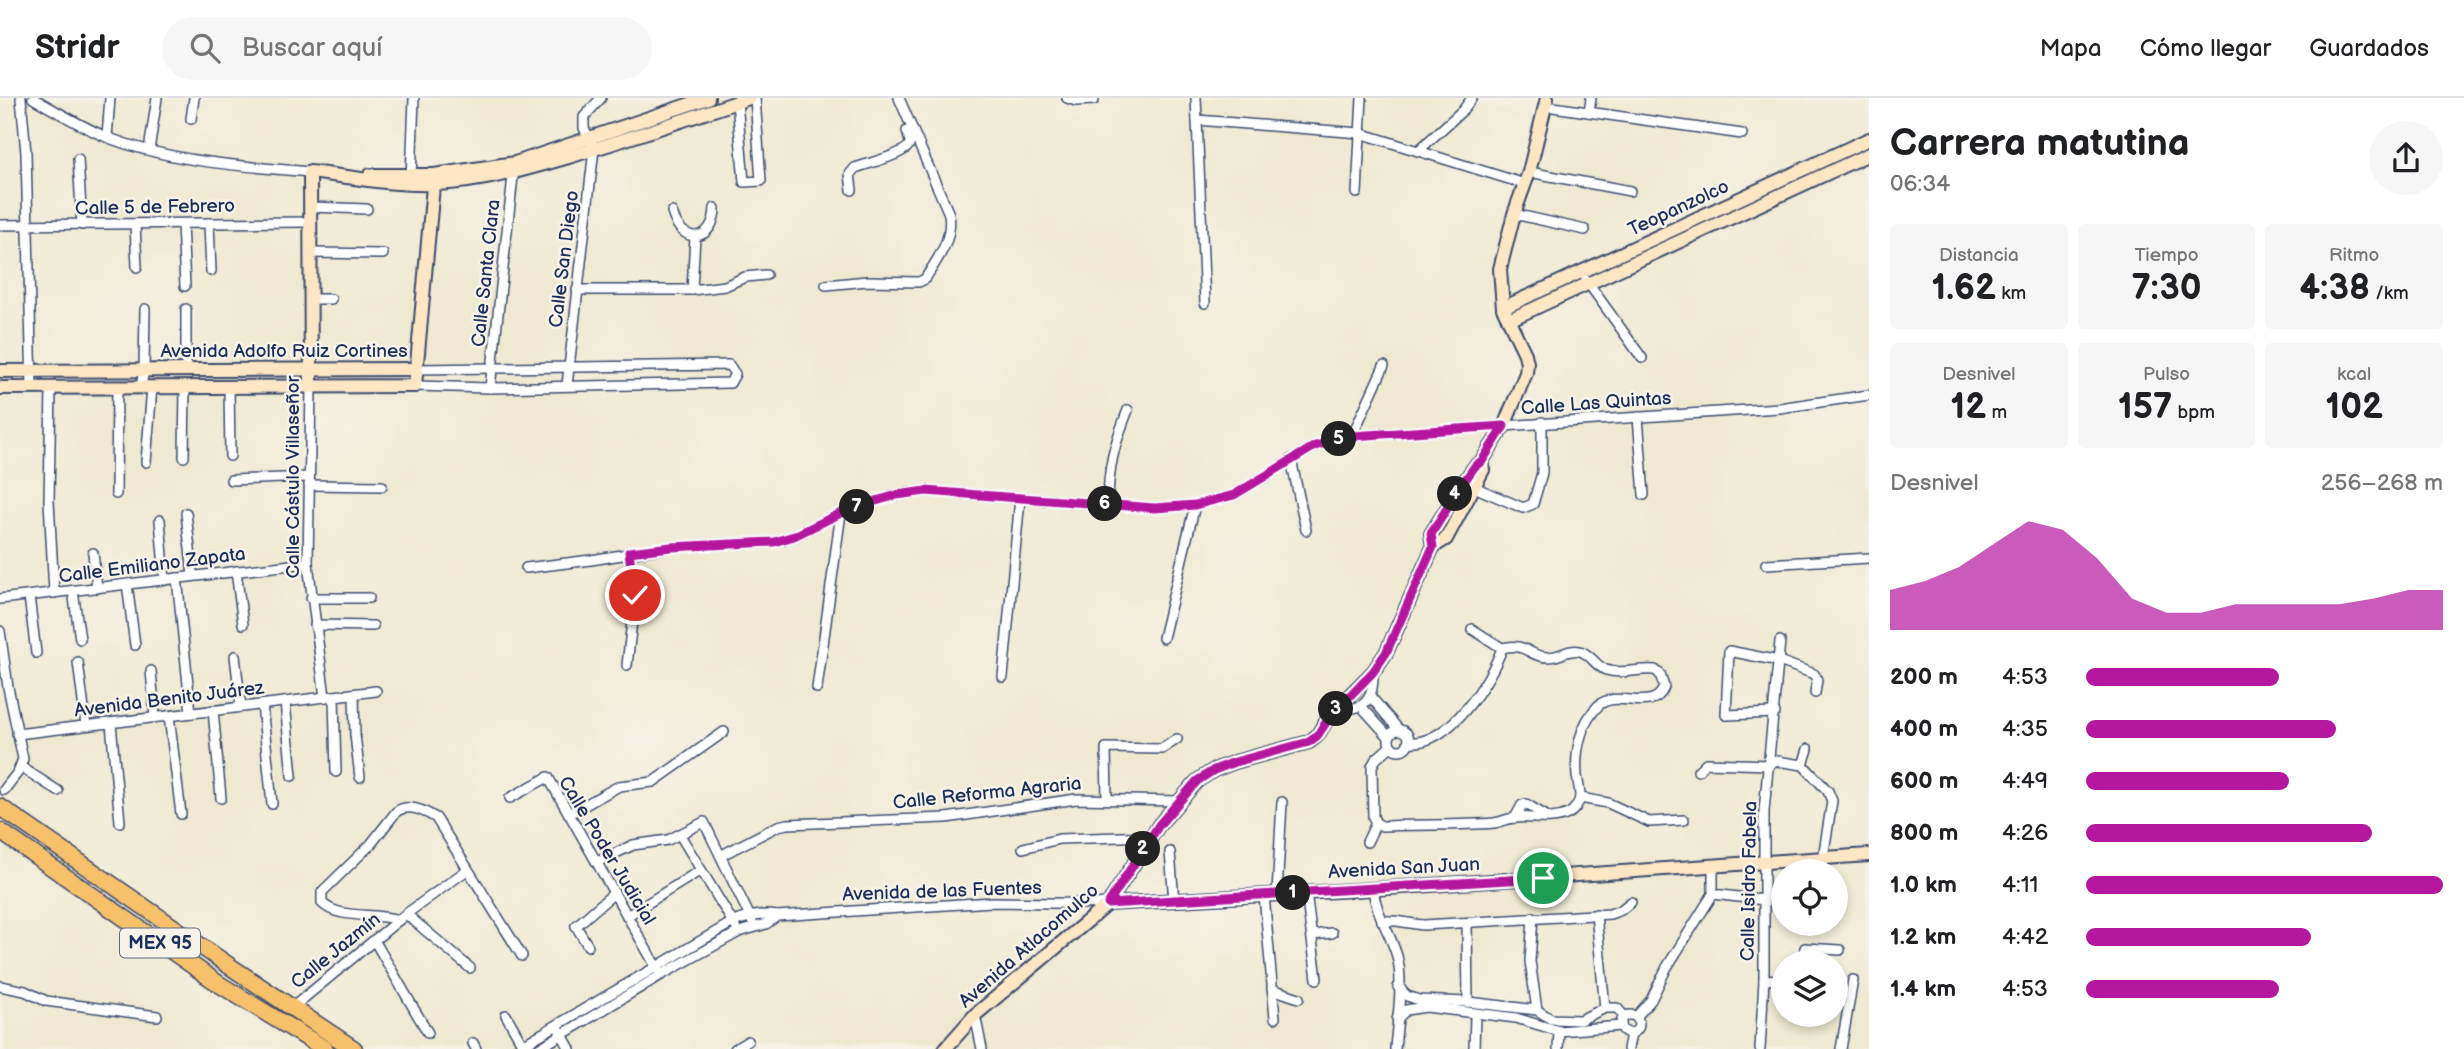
<!DOCTYPE html>
<html lang="es">
<head>
<meta charset="utf-8">
<style>
  :root { --surface:#fff; --page:#f6f6f6; --text:#202124; --muted:#757577; --line:#e0e0e0; --accent:#b5179e }
  body { margin:0; font-family:"Balsamiq Sans",sans-serif; background:var(--page); color:var(--text); height:100vh; display:flex; flex-direction:column; font-size:26px; white-space:nowrap }
  * { box-sizing:border-box; margin:0 }
  p { font-size:23px; color:var(--muted) }
  .icon { flex:none; width:38px; height:38px; fill:none; stroke:currentColor; stroke-width:2; stroke-linecap:round; stroke-linejoin:round }
  .map { position:relative; flex:1; overflow:hidden }
  .drawer { display:flex; flex-direction:column; background:var(--surface); width:595px }
  .drawer>* { flex:none }
  .controls { position:absolute; left:1771px; top:761px; display:grid; gap:14px }
  .controls a { display:grid; place-items:center; width:77px; height:77px; border-radius:50%; background:var(--surface); box-shadow:0 4px 10px #0003; font-size:35px }
  .pin { position:absolute; display:grid; place-items:center; width:60px; height:60px; color:#fff; margin:-30px; border:4px solid #fff; border-radius:50%; box-shadow:0 2px 7px #0007 }
  .km { position:absolute; width:35px; height:35px; margin:-18px; border-radius:50%; background:#222; color:#fff; font-size:19px; line-height:35px; text-align:center }
  .round { display:grid; place-items:center; flex:none; width:74px; height:74px; border-radius:37px; background:var(--page) }
  .summary { display:flex; align-items:center; justify-content:space-between; height:119px; padding:0 21px }
  h1 { font-size:38px; font-weight:800; line-height:52px }
  .stats { display:grid; grid-template-columns:repeat(3,1fr); gap:10px; height:119px; padding:7px 21px }
  .stats div { display:grid; align-content:center; border-radius:7px; background:var(--page); text-align:center }
  .stats b { font-size:35px; font-weight:800 }
  .stats small { font-size:19px; font-weight:400 }
  .stats p { font-size:19px }
  .chart { height:196px; padding:14px 21px }
  .chart p { display:flex; justify-content:space-between }
  .chart svg { width:100%; height:126px; margin-top:7px; fill:var(--accent); opacity:.7 }
  ul { padding:0 21px; list-style:none; font-size:23px }
  li { display:grid; grid-template-columns:112px 84px 1fr; align-items:center; height:52px }
  li i { height:18px; border-radius:9px; background:var(--accent) }
  header { display:flex; align-items:center; gap:42px; box-sizing:border-box; height:98px; padding:0 35px; background:var(--surface); border-bottom:2px solid var(--line) }
  header strong { font-size:33px }
  nav { display:flex; gap:38px; margin-inline-start:auto; font-size:24px }
  .search { width:490px; height:63px; background:var(--page); display:flex; align-items:center; gap:18px; box-sizing:border-box; padding:0 24px; border-radius:38px; color:var(--muted); font-size:26px }
  main { display:flex; flex:1; min-height:0 }
  .map>svg:first-child { display:block }
</style>
</head>
<body>
<header>
<strong>Stridr</strong>
<div class="search"><svg class="icon" aria-label="search" viewBox="0 0 24 24"><circle cx="10" cy="10" r="6"/><path d="M15 15l6 6"/></svg>Buscar aquí</div>
<nav><a>Mapa</a><a>Cómo llegar</a><a>Guardados</a></nav>
</header>
<main>
<div class="map">
<svg width="1869" height="951" viewBox="0 0 1869 951">
  <rect width="100%" height="100%" fill="#f7f3e8"/>
  <filter id="ink" filterUnits="userSpaceOnUse"><feTurbulence type="fractalNoise" baseFrequency=".0143" numOctaves="2"/><feDisplacementMap in="SourceGraphic" scale="14" xChannelSelector="R" yChannelSelector="G"/><feConvolveMatrix kernelMatrix="1 2 1 2 8 2 1 2 1" color-interpolation-filters="sRGB"/></filter>
  <filter id="wash" filterUnits="userSpaceOnUse"><feTurbulence type="fractalNoise" baseFrequency=".00686" numOctaves="4" result="noise"/><feDisplacementMap in="SourceGraphic" scale="28" xChannelSelector="R" yChannelSelector="G"/><feGaussianBlur stdDeviation="1.57" result="paint"/><feColorMatrix in="noise" values="0 0 0 0 0 0 0 0 0 0 0 0 0 0 0 0 0 1.4 0 .05"/><feComposite in="paint" operator="in"/></filter>
  <g filter="url(#wash)">
    <rect width="100%" height="100%" fill="#efe9d2"/>
  </g>
  <g filter="url(#ink)">
    <g fill="none" stroke-linecap="round" stroke-linejoin="round">
      <defs>
        <g id="street">
          <path d="M 21,0 L 26,55 L 32,290"/>
          <path d="M 33,0 C 57,14 79,27 104,38 C 168,64 242,68 310,74"/>
          <path d="M 1067,0 L 1076,3 L 1094,2"/>
          <path d="M 1196,0 L 1205,205"/>
          <path d="M 737,4 L 744,84 L 761,83 L 755,0"/>
          <path d="M 1546,8 L 1742,36"/>
          <path d="M 1589,14 L 1591,0"/>
          <path d="M 191,21 L 194,0"/>
          <path d="M 1197,22 L 1360,35 L 1525,86"/>
          <path d="M 107,39 L 110,0"/>
          <path d="M 149,52 L 157,0"/>
          <path d="M 1418,53 L 1464,11 L 1472,0"/>
          <path d="M 78,61 L 82,127"/>
          <path d="M 1529,74 L 1630,93"/>
          <path d="M 411,81 L 414,0"/>
          <path d="M 852,92 L 850,76 L 855,70 C 865,66 910,56 910,44 C 910,43 907,34 907,33"/>
          <path d="M 1357,95 L 1362,0"/>
          <path d="M 310,109 L 367,111"/>
          <path d="M 672,114 C 681,148 714,145 715,110"/>
          <path d="M 1514,116 L 1585,132"/>
          <path d="M 209,125 L 211,173"/>
          <path d="M 135,126 L 137,169"/>
          <path d="M 182,126 L 185,188"/>
          <path d="M 0,127 L 310,124"/>
          <path d="M 310,155 L 383,156"/>
          <path d="M 1586,182 L 1642,260"/>
          <path d="M 826,187 L 867,183 L 919,184 L 925,181 C 938,160 953,142 949,116 L 899,0"/>
          <path d="M 577,192 L 692,192 L 725,188 L 745,179 L 766,177"/>
          <path d="M 692,192 L 695,138"/>
          <path d="M 311,201 L 331,201"/>
          <path d="M 186,211 L 186,271"/>
          <path d="M 567,287 L 594,51 L 584,30 L 584,19 L 601,0"/>
          <path d="M 415,288 L 490,290 L 730,285 L 735,276 L 729,267 L 416,271"/>
          <path d="M 141,289 L 144,272 L 145,211"/>
          <path d="M 229,289 L 230,358"/>
          <path d="M 311,289 L 308,465 L 325,599"/>
          <path d="M 51,290 L 49,403 L 54,495"/>
          <path d="M 490,290 L 514,69"/>
          <path d="M 1638,319 L 1644,397"/>
          <path d="M 1352,338 L 1384,268"/>
          <path d="M 184,359 L 185,289"/>
          <path d="M 1291,361 L 1306,432"/>
          <path d="M 146,364 L 152,289"/>
          <path d="M 231,382 L 309,379"/>
          <path d="M 1471,385 L 1481,392 L 1523,410 L 1533,406 L 1542,375 L 1542,324"/>
          <path d="M 309,387 L 382,388"/>
          <path d="M 116,396 L 117,289"/>
          <path d="M 1108,407 C 1108,369 1114,347 1128,312"/>
          <path d="M 186,415 L 193,478"/>
          <path d="M 160,422 L 165,482"/>
          <path d="M 93,455 L 97,490"/>
          <path d="M 1766,466 L 1869,460"/>
          <path d="M 526,470 L 591,462 L 671,449 L 774,444 L 795,438 L 841,415 L 869,405 L 897,397 L 926,393 L 1155,410 L 1195,407 L 1234,397 L 1315,348 L 1352,338 L 1779,310 L 1869,297"/>
          <path d="M 236,473 L 243,526"/>
          <path d="M 177,480 L 191,615"/>
          <path d="M 127,486 L 135,547"/>
          <path d="M 73,493 L 80,541"/>
          <path d="M 29,498 L 36,555"/>
          <path d="M 311,500 L 369,500"/>
          <path d="M 0,501 L 308,465"/>
          <path d="M 315,527 L 373,528"/>
          <path d="M 0,533 L 8,589 L 23,661 L 18,674 L 4,692"/>
          <path d="M 1163,540 L 1195,407"/>
          <path d="M 235,558 L 241,609"/>
          <path d="M 78,564 L 86,627"/>
          <path d="M 627,567 L 635,497 L 629,454"/>
          <path d="M 151,573 L 155,619"/>
          <path d="M 1003,579 L 1020,401"/>
          <path d="M 817,590 L 841,415"/>
          <path d="M 354,596 L 355,637 L 360,679"/>
          <path d="M 334,598 L 336,674"/>
          <path d="M 1370,598 L 1399,632"/>
          <path d="M 285,604 L 292,678"/>
          <path d="M 262,607 L 272,706"/>
          <path d="M 1361,608 L 1389,639"/>
          <path d="M 1338,609 C 1366,615 1374,599 1373,574"/>
          <path d="M 213,612 L 221,700"/>
          <path d="M 1775,615 L 1726,617 L 1729,553 L 1779,563 L 1814,576 L 1817,582 L 1815,595"/>
          <path d="M 169,618 L 181,716"/>
          <path d="M 111,625 L 120,724"/>
          <circle cx="1399" cy="642" r="10"/>
          <path d="M 17,636 L 376,593"/>
          <path d="M 1408,644 C 1448,649 1491,583 1502,550"/>
          <path d="M 1770,662 L 1803,667 L 1828,693 L 1832,703 L 1823,760"/>
          <path d="M 1803,667 L 1808,651"/>
          <path d="M 21,669 L 58,693"/>
          <path d="M 1698,673 L 1706,665 L 1770,667"/>
          <path d="M 510,700 L 548,679 L 658,872"/>
          <path d="M 1580,700 L 1608,705 L 1649,724 L 1684,722"/>
          <path d="M 1107,701 L 1106,650 L 1162,651 L 1177,641"/>
          <path d="M 569,716 L 619,688 L 653,684 L 724,634"/>
          <path d="M 1515,720 L 1522,707 L 1526,706 L 1548,719"/>
          <path d="M 1376,725 L 1382,728 C 1419,726 1457,728 1494,725 C 1502,724 1508,720 1515,720 C 1532,718 1551,724 1568,716 C 1574,713 1579,706 1580,699 C 1580,692 1578,684 1577,678 C 1575,654 1580,626 1598,608 C 1616,590 1654,617 1664,589 L 1660,576 L 1655,572 C 1639,570 1622,577 1606,572 C 1595,568 1591,556 1580,553 C 1569,550 1560,559 1548,559 C 1528,559 1528,544 1502,550 L 1472,531"/>
          <path d="M 680,737 L 735,828"/>
          <path d="M 1367,744 L 1376,725 L 1373,719 L 1372,668 L 1376,661 L 1391,648"/>
          <path d="M 1023,750 L 1059,741 L 1151,738"/>
          <path d="M 1170,754 L 1174,803"/>
          <path d="M 722,757 L 778,728 L 787,726 L 946,720 L 1076,701 L 1179,703"/>
          <path d="M 597,764 L 633,747 L 668,742 L 704,724 L 752,823"/>
          <path d="M 1373,791 C 1376,816 1390,834 1397,858 C 1404,884 1397,923 1395,951"/>
          <path d="M 1306,794 L 1317,881"/>
          <path d="M 1277,796 L 1282,704"/>
          <path d="M 1713,796 L 1764,802"/>
          <path d="M 1264,797 L 1275,920"/>
          <path d="M 406,816 L 470,870"/>
          <path d="M 1596,816 L 1605,910"/>
          <path d="M 627,818 L 701,772"/>
          <path d="M 1533,819 L 1530,863 L 1537,912"/>
          <path d="M 399,822 C 374,814 339,822 322,805 L 322,794 L 371,746 L 396,714 C 408,704 425,713 436,720 L 522,858"/>
          <path d="M 1382,823 C 1394,821 1410,826 1424,827 L 1610,816 L 1621,812 L 1631,804"/>
          <path d="M 1467,825 L 1468,904"/>
          <path d="M 1312,837 L 1332,835"/>
          <path d="M 374,842 L 428,935"/>
          <path d="M 588,848 L 576,828 L 614,795"/>
          <path d="M 1804,864 L 1805,850 L 1840,852"/>
          <path d="M 1764,882 L 1783,881"/>
          <path d="M 0,888 L 25,893 L 46,903 L 157,918"/>
          <path d="M 1398,889 L 1407,898 L 1419,902 L 1468,904 L 1537,912 L 1551,921 L 1580,922 L 1605,910 L 1617,910 L 1624,918"/>
          <path d="M 1272,891 L 1299,900"/>
          <path d="M 293,909 L 406,816 L 467,772"/>
          <circle cx="1630" cy="926" r="9"/>
          <path d="M 506,917 L 523,947"/>
          <path d="M 975,917 L 982,951"/>
          <path d="M 1636,919 L 1651,902 L 1667,869 L 1713,796 L 1713,768"/>
          <path d="M 1397,921 L 1406,912 L 1426,909 L 1516,920 L 1559,933 L 1621,928"/>
          <path d="M 559,931 L 570,951"/>
          <path d="M 473,945 L 476,951"/>
          <path d="M 516,951 L 733,824 C 748,819 760,815 777,818 L 992,804 L 1108,806"/>
          <path d="M 538,951 L 661,877 L 739,834 L 766,826 L 777,818"/>
          <path d="M 735,951 L 748,943"/>
          <path d="M 1474,951 L 1475,917"/>
          <path d="M 1558,951 L 1559,933"/>
          <path d="M 1628,951 L 1631,935"/>
          <path d="M 1760,951 L 1764,882 L 1764,713 L 1780,543"/>
          <path d="M 1841,951 L 1853,882"/>
        </g>
        <g id="secondary">
          <path d="M 370,77 L 434,77 L 515,65 L 708,0"/>
          <path d="M 1503,210 L 1869,41"/>
          <path d="M 1509,222 L 1869,56"/>
          <path d="M 0,273 L 416,271"/>
          <path d="M 311,289 L 310,74 C 352,79 394,88 437,86 C 483,84 527,71 572,58 C 631,40 690,20 749,0"/>
          <path d="M 0,290 L 415,288 L 434,77"/>
          <path d="M 1433,449 L 1446,441 L 1483,372 L 1482,363"/>
          <path d="M 1108,806 L 1373,791 L 1869,757"/>
          <path d="M 945,951 L 975,917 L 1108,806 L 1159,727 L 1197,683 L 1214,672 L 1235,664 L 1309,644 L 1317,638 L 1330,617 L 1373,574 L 1386,555 L 1433,449 L 1431,436 L 1461,388 L 1475,368 L 1482,363 L 1504,328 L 1526,275 L 1527,265 L 1525,256 L 1503,210 L 1500,171 L 1514,116 L 1529,74 L 1547,0"/>
        </g>
        <g id="highway">
          <path d="M 0,709 L 231,869 L 354,951"/>
          <path d="M 0,733 L 219,886 L 325,951"/>
        </g>
      </defs>
      <use href="#street" stroke="#3b4b6f" stroke-width="12"/>
      <use href="#secondary" stroke="#3b4b6f" stroke-width="16"/>
      <use href="#highway" stroke="#3b4b6f" stroke-width="19"/>
      <use href="#street" stroke="#fff" stroke-width="9"/>
      <use href="#secondary" stroke="#fce6c4" stroke-width="12"/>
      <use href="#highway" stroke="#f7c06b" stroke-width="16"/>
    </g>
  </g>
  <g fill="none" stroke-linecap="round" stroke-linejoin="round" filter="url(#ink)">
    <defs>
      <path id="route" d="M 635,497 L 629,454 L 671,449 L 774,444 L 794,438 L 841,415 L 869,405 L 897,397 L 926,393 L 1155,410 L 1195,407 L 1234,397 L 1315,348 L 1352,338 L 1504,328 L 1482,363 L 1475,368 L 1461,388 L 1431,436 L 1433,449 L 1386,555 L 1373,574 L 1331,617 L 1317,638 L 1309,644 L 1235,664 L 1214,672 L 1197,683 L 1159,727 L 1108,806 L 1543,780"/>
    </defs>
    <use href="#route" stroke="#fff" stroke-width="14"/>
    <use href="#route" stroke="#b5179e" stroke-width="9"/>
  </g>
  <g text-anchor="middle" stroke-width="5" stroke-linejoin="round" paint-order="stroke">
    <rect fill="#f7f3e8" stroke="#5d6a87" stroke-width="2" x="120" y="830.5" width="80" height="29" rx="5"/>
    <g font-size="18" font-weight="bold" fill="#1b2f5e">
      <text x="160" y="851">MEX 95</text>
    </g>
    <g font-size="19" fill="#1b2f5e" stroke="#f7f3e8">
      <text transform="translate(155 108) rotate(-1)" y="7">Calle 5 de Febrero</text>
      <text transform="translate(1678 109) rotate(-25)" y="7">Teopanzolco</text>
      <text transform="translate(563 161) rotate(-83)" y="7">Calle San Diego</text>
      <text transform="translate(485 175) rotate(-84)" y="7">Calle Santa Clara</text>
      <text x="284" y="259">Avenida Adolfo Ruiz Cortines</text>
      <text transform="translate(1596 304) rotate(-4)" y="7">Calle Las Quintas</text>
      <text transform="translate(292 379) rotate(-90)" y="7">Calle Cástulo Villaseñor</text>
      <text transform="translate(152 466) rotate(-7)" y="7">Calle Emiliano Zapata</text>
      <text transform="translate(169 600) rotate(-7)" y="7">Avenida Benito Juárez</text>
      <text transform="translate(987 694) rotate(-6)" y="7">Calle Reforma Agraria</text>
      <text transform="translate(608 752) rotate(59)" y="7">Calle Poder Judicial</text>
      <text transform="translate(1404 769) rotate(-3)" y="7">Avenida San Juan</text>
      <text transform="translate(1748 783) rotate(-89)" y="7">Calle Isidro Fabela</text>
      <text transform="translate(942 792) rotate(-2)" y="7">Avenida de las Fuentes</text>
      <text transform="translate(1028 847) rotate(-41)" y="7">Avenida Atlacomulco</text>
      <text transform="translate(335 852) rotate(-39)" y="7">Calle Jazmín</text>
    </g>
  </g>
</svg>
<div class="controls">
<a><svg class="icon" aria-label="locate" viewBox="0 0 24 24"><circle cx="12" cy="12" r="6"/><path d="M12 2v4M12 18v4M2 12h4M18 12h4"/></svg></a>
<a><svg class="icon" aria-label="layers" viewBox="0 0 24 24"><path d="M12 4l9 5-9 5-9-5zM3 14l9 5 9-5"/></svg></a>
</div>
<div class="pin" style="left:1543px;top:780px;background:#1e9e55"><svg class="icon" aria-label="arrive" viewBox="0 0 24 24"><path d="M6 21V4h12l-3 4 3 4H6"/></svg></div>
<div class="pin" style="left:635px;top:497px;background:#d93025"><svg class="icon" aria-label="check" viewBox="0 0 24 24"><path d="M5 12l5 5 9-10"/></svg></div>
<b class="km" style="left:1293px;top:795px">1</b>
<b class="km" style="left:1143px;top:751px">2</b>
<b class="km" style="left:1336px;top:611px">3</b>
<b class="km" style="left:1455px;top:396px">4</b>
<b class="km" style="left:1339px;top:341px">5</b>
<b class="km" style="left:1105px;top:406px">6</b>
<b class="km" style="left:857px;top:409px">7</b>
</div>
<section class="drawer">
<div class="summary"><div><h1>Carrera matutina</h1><p>06:34</p></div><a class="round"><svg class="icon" aria-label="share" viewBox="0 0 24 24"><path d="M12 15V3M7 8l5-5 5 5M5 13v7h14v-7"/></svg></a></div>
<div class="stats">
<div><p>Distancia</p><b>1.62<small> km</small></b></div>
<div><p>Tiempo</p><b>7:30</b></div>
<div><p>Ritmo</p><b>4:38<small> /km</small></b></div>
</div>
<div class="stats">
<div><p>Desnivel</p><b>12<small> m</small></b></div>
<div><p>Pulso</p><b>157<small> bpm</small></b></div>
<div><p>kcal</p><b>102</b></div>
</div>
<div class="chart"><p><span>Desnivel</span>256–268 m</p>
<svg viewBox="0 0 160 44" preserveAspectRatio="none"><path d="M0 44V30L10 27L20 22L30 14L40 6L50 9L60 19L70 33L80 38L90 38L100 35L110 35L120 35L130 35L140 33L150 30L160 30V44z"/></svg>
</div>
<ul>
<li><b>200 m</b>4:53<i style="width:54%"></i></li>
<li><b>400 m</b>4:35<i style="width:70%"></i></li>
<li><b>600 m</b>4:49<i style="width:57%"></i></li>
<li><b>800 m</b>4:26<i style="width:80%"></i></li>
<li><b>1.0 km</b>4:11<i style="width:100%"></i></li>
<li><b>1.2 km</b>4:42<i style="width:63%"></i></li>
<li><b>1.4 km</b>4:53<i style="width:54%"></i></li>
</ul>
</section>
</main>
</body>
</html>
